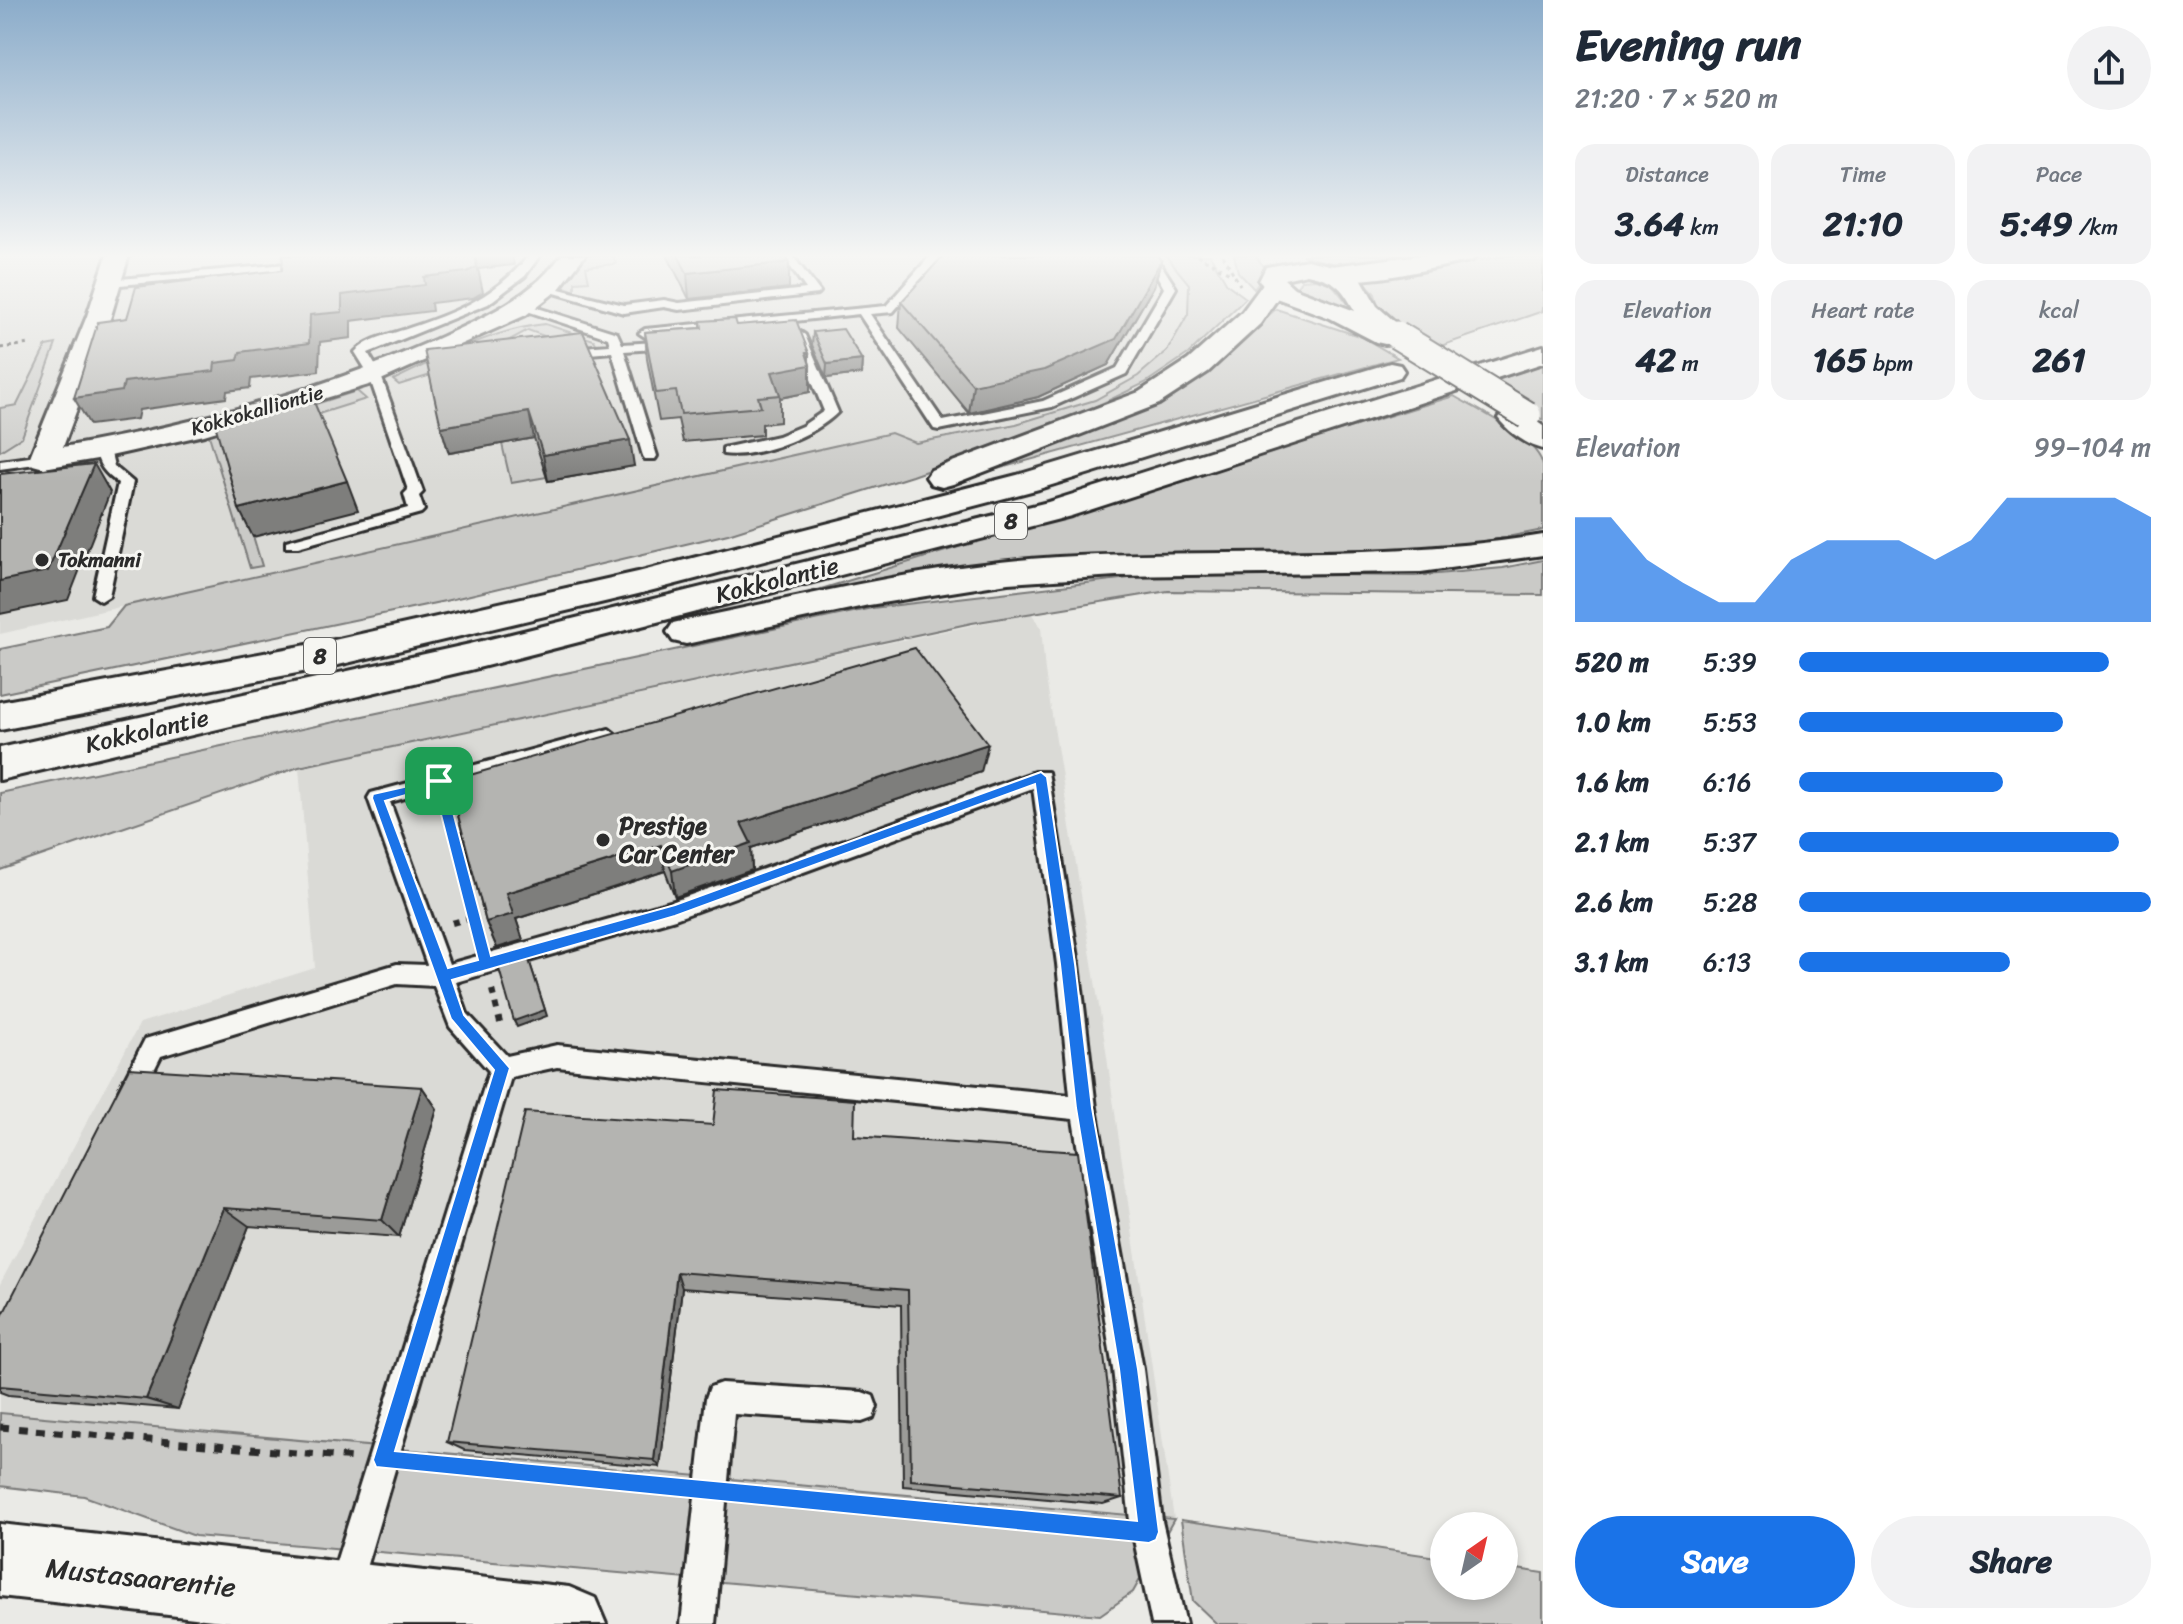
<!DOCTYPE html>
<html lang="en">
<head>
<meta charset="utf-8">
<style>
  :root { --surface:#fff; --page:#f2f2f3; --text:#1f2937; --muted:#747a83; --accent:#1a73e8 }
  body { margin:0; font-family:Sriracha,sans-serif; background:var(--page); color:var(--text); height:100vh; display:flex; flex-direction:column; font-size:30px; white-space:nowrap }
  * { box-sizing:border-box; margin:0 }
  p { font-size:26px; color:var(--muted) }
  .icon { flex:none; width:44px; height:44px; fill:none; stroke:currentColor; stroke-width:2; stroke-linecap:round; stroke-linejoin:round }
  .map { position:relative; flex:1; overflow:hidden }
  .side { display:flex; flex-direction:column; background:var(--surface); width:640px }
  .side>* { flex:none }
  .needle { width:52px; rotate:34deg }
  .controls { position:absolute; left:1430px; top:1512px; display:grid; gap:16px }
  .controls a { display:grid; place-items:center; width:88px; height:88px; border-radius:50%; background:var(--surface); box-shadow:0 4px 12px #0003; font-size:40px }
  .pin { position:absolute; display:grid; place-items:center; width:68px; height:68px; color:#fff; margin:-34px; border-radius:16px; box-shadow:0 4px 12px #0006 }
  .round { display:grid; place-items:center; flex:none; width:84px; height:84px; border-radius:42px; background:var(--page) }
  .headline { display:flex; align-items:center; justify-content:space-between; height:136px; padding:0 32px }
  h1 { font-size:44px; font-weight:800; line-height:60px }
  .figures { display:grid; grid-template-columns:repeat(3,1fr); gap:12px; height:136px; padding:8px 32px }
  .figures div { display:grid; align-content:center; border-radius:20px; background:var(--page); text-align:center }
  .figures b { font-size:34px; font-weight:800 }
  .figures small { font-size:22px; font-weight:400 }
  .figures p { font-size:22px }
  .chart { height:224px; padding:16px 32px }
  .chart p { display:flex; justify-content:space-between }
  .chart svg { width:100%; height:144px; margin-top:8px; fill:var(--accent); opacity:.7 }
  .primary-button { display:flex; gap:16px; margin-top:auto; padding:16px 32px }
  .primary-button a { flex:1; height:92px; border-radius:48px; background:var(--accent); color:#fff; font-size:32px; font-weight:800; line-height:92px; text-align:center }
  .primary-button a+a { background:var(--page); color:var(--text) }
  ul { padding:0 32px; list-style:none; font-size:26px }
  li { display:grid; grid-template-columns:128px 96px 1fr; align-items:center; height:60px }
  li i { height:20px; border-radius:10px; background:var(--accent) }
  main { display:flex; flex:1; min-height:0 }
  .map>svg:first-child { display:block }
</style>
</head>
<body>
<main>
<div class="map">
<svg width="1543" height="1624" viewBox="0 0 1543 1624">
  <rect width="100%" height="100%" fill="#eaeae6"/>
  <filter id="ink" filterUnits="userSpaceOnUse"><feTurbulence type="fractalNoise" baseFrequency=".0125" numOctaves="2"/><feDisplacementMap in="SourceGraphic" scale="16" xChannelSelector="R" yChannelSelector="G"/><feConvolveMatrix kernelMatrix="1 2 1 2 8 2 1 2 1" color-interpolation-filters="sRGB"/></filter>
  <g filter="url(#ink)">
    <g fill="#dadad6">
      <path d="M 0,255 L 1165,255 L 1189,284 L 1188,314 L 1167,351 L 1138,376 L 1095,400 L 1060,413 L 916,443 L 891,433 L 0,634 Z"/>
      <path d="M 1031,613 L 1041,627 L 1045,672 L 1104,1037 L 1174,1519 L 0,1413 L 0,1284 L 140,1023 L 315,968 L 299,767 Z"/>
    </g>
    <g fill="#cacac7" stroke="#7a7a79" stroke-width="2">
      <path d="M 585,255 L 613,255 L 616,264 L 586,267 L 589,281 L 575,282 L 575,291 L 560,285 Z"/>
      <path d="M 1165,255 L 1210,255 L 1227,284 L 1246,298 L 1188,354 L 1145,383 L 1059,424 L 912,476 L 728,534 L 445,601 L 0,694 L 0,649 L 107,627 L 124,606 L 891,433 L 916,443 L 1016,424 L 1095,400 L 1138,376 L 1167,351 L 1188,314 L 1189,284 Z"/>
      <path d="M 1234,255 L 1255,255 L 1265,268 L 1263,278 L 1254,289 L 1238,272 Z"/>
      <path d="M 1302,255 L 1421,255 C 1379,263 1342,272 1302,255 Z"/>
      <path d="M 1514,255 L 1543,255 L 1543,311 L 1435,348 L 1379,310 L 1375,294 L 1361,277 Z"/>
      <path d="M 1315,279 L 1331,283 L 1354,311 L 1297,287 L 1301,280 Z"/>
      <path d="M 1276,309 L 1362,337 L 1398,358 L 936,486 L 1115,421 L 1174,395 Z"/>
      <path d="M 545,324 L 594,340 L 597,345 L 568,345 L 528,330 L 485,353 L 512,367 L 547,477 L 511,483 L 502,444 L 431,375 L 399,385 L 393,380 C 442,357 490,330 545,324 Z"/>
      <path d="M 56,344 L 22,437 L 0,451 L 0,408 L 17,405 L 46,346 Z"/>
      <path d="M 1543,364 L 1543,420 L 1488,383 Z"/>
      <path d="M 357,391 L 366,399 L 312,416 L 228,452 L 262,566 L 250,568 L 208,432 L 234,430 Z"/>
      <path d="M 1454,396 C 1476,409 1539,439 1543,466 C 1543,486 1543,510 1543,530 L 1430,552 L 1037,561 L 798,596 Z"/>
      <path d="M 1543,560 L 1543,595 L 1168,591 L 972,623 L 299,767 L 0,870 L 0,793 L 872,608 L 1172,573 L 1415,576 L 1503,568 Z"/>
      <path d="M 0,1413 L 1174,1519 L 1133,1592 L 1100,1615 L 195,1536 L 84,1496 L 0,1486 Z"/>
      <path d="M 1181,1520 L 1444,1558 L 1444,1586 L 1504,1586 L 1504,1567 L 1543,1573 L 1543,1624 L 1217,1624 L 1193,1601 Z"/>
    </g>
    <g fill="none" stroke-linecap="round" stroke-linejoin="round">
      <defs>
        <g id="lane">
          <path d="M 308,255 L 318,255 L 317,267 L 109,286 L 103,283 L 109,280 L 308,262 Z"/>
          <path d="M 529,255 L 540,255 L 525,276 L 488,304 L 368,353 L 380,373 L 423,492 L 419,496 L 424,510 L 421,513 L 298,547 L 286,547 L 286,541 L 408,508 L 404,494 L 408,490 L 368,373 L 355,352 C 370,337 393,334 412,327 C 458,312 499,294 529,255 Z"/>
          <path d="M 782,255 L 792,255 L 820,292 L 818,294 L 679,310 L 664,307 L 624,313 L 541,289 L 547,286 L 624,305 L 664,300 L 679,303 L 806,289 Z"/>
          <path d="M 931,255 L 942,255 L 893,312 L 870,314 L 943,421 L 1043,401 L 1117,368 L 1164,288 L 1145,255 L 1155,255 L 1176,288 L 1126,374 L 1052,407 L 939,430 L 934,429 L 859,314 L 645,337 L 639,333 L 645,329 L 886,306 Z"/>
          <path d="M 522,303 L 617,333 L 622,344 L 675,341 L 677,344 L 671,348 L 624,351 L 657,456 L 655,459 L 645,459 L 643,456 L 612,352 L 567,356 L 561,352 L 567,348 L 610,345 L 608,338 L 518,308 L 516,306 Z"/>
          <path d="M 799,331 L 805,335 L 838,412 C 815,436 756,459 723,454 L 723,448 L 778,436 L 802,426 L 824,411 L 793,335 Z"/>
          <path d="M 103,445 L 110,449 L 114,466 L 133,482 L 109,596 L 101,601 L 93,596 L 118,483 C 106,474 97,465 96,449 Z"/>
          <path d="M 44,455 L 51,459 L 49,462 L 0,469 L 0,461 Z"/>
          <path d="M 609,729 L 618,736 L 616,741 L 390,802 L 449,964 L 674,901 L 1034,772 L 1048,772 L 1079,964 L 1096,1108 L 1143,1369 L 1162,1521 L 1186,1624 L 1152,1624 L 1130,1521 L 1113,1369 L 1073,1119 L 557,1067 L 511,1077 L 360,1588 L 356,1600 L 344,1604 L 332,1600 L 328,1588 L 489,1071 L 450,1027 L 434,986 L 397,984 L 161,1056 L 140,1098 L 131,1102 L 122,1098 L 119,1090 L 145,1039 L 397,964 L 427,965 L 368,798 L 371,793 ZM 1033,788 L 1057,964 L 1070,1095 L 557,1045 L 507,1056 L 467,1013 L 456,982 L 675,919 Z"/>
          <path d="M 721,1383 L 862,1392 L 873,1396 L 877,1407 L 873,1418 L 862,1422 L 734,1414 L 715,1624 L 681,1624 L 706,1398 L 710,1387 Z"/>
        </g>
        <path id="street" d="M 107,255 L 129,255 L 111,316 L 63,447 C 190,425 314,393 432,341 C 482,318 528,300 562,255 L 585,255 L 559,289 L 526,315 L 372,384 L 204,435 L 97,459 L 44,468 L 33,465 L 29,459 L 87,316 Z"/>
        <g id="secondary">
          <path d="M 1307,260 L 1347,269 L 1361,278 L 1377,306 L 1410,335 L 1406,341 L 1385,344 L 1376,342 L 1330,318 L 1276,298 L 1259,281 L 1266,267 ZM 1307,274 C 1337,281 1340,285 1355,311 L 1294,288 L 1284,279 Z"/>
          <path d="M 1513,409 L 1523,412 L 1543,426 L 1543,449 C 1527,445 1508,432 1498,418 L 1503,412 Z"/>
          <path d="M 0,1524 L 569,1587 L 595,1598 L 606,1624 L 248,1624 L 0,1596 Z"/>
        </g>
        <g id="highway">
          <path d="M 1422,255 L 1477,255 L 1473,260 L 1465,262 C 1424,269 1364,287 1323,277 L 1320,272 L 1323,267 Z"/>
          <path d="M 1274,279 L 1283,281 L 1286,286 L 1260,324 L 1208,372 L 1159,404 L 953,484 L 942,487 L 931,484 L 926,477 L 931,470 L 1139,392 L 1188,360 L 1242,312 L 1265,281 Z"/>
          <path d="M 1543,346 L 1543,363 L 1071,516 L 470,670 L 0,780 L 0,748 L 470,644 L 1048,502 Z"/>
          <path d="M 1390,363 L 1400,365 L 1404,371 L 1400,377 L 1039,489 L 638,594 L 334,666 L 0,730 L 0,702 L 334,640 L 638,572 L 1017,475 Z"/>
          <path d="M 1543,535 L 1543,555 L 1421,572 L 1116,576 L 1008,583 L 869,605 L 686,644 L 673,641 L 667,632 L 673,623 L 686,620 C 809,595 932,564 1058,557 C 1221,548 1380,561 1543,535 Z"/>
        </g>
      </defs>
      <use href="#lane" stroke="#2b2b2b" stroke-width="6"/>
      <use href="#street" stroke="#2b2b2b" stroke-width="6"/>
      <use href="#secondary" stroke="#2b2b2b" stroke-width="6"/>
      <use href="#highway" stroke="#2b2b2b" stroke-width="6"/>
      <g stroke="#2b2b2b" stroke-width="3" stroke-dasharray="4 4" stroke-linecap="butt">
        <path d="M 1197,255 L 1230,273"/>
        <path d="M 1223,255 L 1240,285"/>
        <path d="M 0,348 L 30,344"/>
      </g>
      <path stroke="#2b2b2b" stroke-width="5" stroke-dasharray="6 6" stroke-linecap="butt" d="M 445,804 L 467,889"/>
      <g stroke="#2b2b2b" stroke-width="6" stroke-dasharray="7 7" stroke-linecap="butt">
        <path d="M 466,887 L 479,937"/>
        <path d="M 452,923 L 474,917"/>
        <path d="M 492,990 L 500,1023"/>
      </g>
      <g stroke="#2b2b2b" stroke-width="7" stroke-dasharray="9 9" stroke-linecap="butt">
        <path d="M 0,1427 L 354,1458"/>
        <path d="M 415,1463 L 680,1486"/>
        <path d="M 742,1492 L 1114,1529"/>
      </g>
      <use href="#lane" fill="#f6f6f2" fill-rule="evenodd"/>
      <use href="#street" fill="#f6f6f2" fill-rule="evenodd"/>
      <use href="#secondary" fill="#f6f6f2" fill-rule="evenodd"/>
      <use href="#highway" fill="#f6f6f2" fill-rule="evenodd"/>
      <defs>
        <path id="secondary-bridge" d="M 1397,335 L 1527,415"/>
      </defs>
      <use href="#secondary-bridge" stroke="#2b2b2b" stroke-width="31" stroke-linecap="butt"/>
      <use href="#secondary-bridge" stroke="#f6f6f2" stroke-width="27"/>
    </g>
    <g fill="#9b9b98" stroke="#2b2b2b" stroke-width="2">
      <path d="M 667,255 L 784,255 L 789,262 L 789,288 L 689,299 Z"/>
      <path d="M 1161,261 L 1154,286 L 1108,365 L 1038,397 L 969,413 L 899,328 L 901,302 Z"/>
      <path d="M 701,321 L 737,325 L 809,361 L 810,365 L 810,392 L 780,398 L 780,422 L 762,424 L 762,435 L 683,442 L 678,419 L 659,421 L 647,359 L 645,332 L 701,328 Z"/>
      <path d="M 583,332 L 634,466 L 548,481 L 534,438 L 449,453 L 441,427 Z"/>
      <path d="M 813,332 L 862,360 L 861,374 L 826,378 L 812,345 Z"/>
      <path d="M 981,772 L 751,848 L 752,870 L 675,897 L 665,871 L 516,919 L 523,940 L 497,948 L 486,922 L 449,781 Z"/>
      <path d="M 422,1087 L 437,1109 L 399,1237 L 249,1226 L 178,1409 L 8,1395 L 0,1392 L 0,1320 Z"/>
      <path d="M 854,1136 L 1122,1498 L 1103,1504 L 903,1486 L 901,1305 L 682,1288 L 660,1467 L 464,1450 L 447,1442 Z"/>
    </g>
    <g fill="#7e7e7c" stroke="#2b2b2b" stroke-width="2">
      <path d="M 475,255 L 512,255 L 514,265 L 478,269 L 483,292 L 473,298 L 431,303 L 432,311 L 351,321 L 351,338 L 320,342 L 319,371 L 251,379 L 250,388 L 227,391 L 226,398 L 139,410 L 137,419 L 90,425 L 74,398 L 124,382 L 215,363 L 240,352 L 310,315 L 342,295 L 424,277 Z"/>
      <path d="M 1161,261 L 1154,286 L 1108,365 L 1038,397 L 969,413 L 973,385 Z"/>
      <path d="M 789,262 L 789,288 L 689,299 L 687,273 Z"/>
      <path d="M 806,353 L 809,353 L 809,365 L 810,365 L 810,392 L 780,398 L 780,395 L 772,372 Z"/>
      <path d="M 862,360 L 861,374 L 826,378 L 827,364 Z"/>
      <path d="M 529,412 L 534,438 L 449,453 L 441,427 Z"/>
      <path d="M 630,440 L 634,466 L 548,481 L 543,455 Z"/>
      <path d="M 94,464 L 110,492 L 68,600 L 0,614 L 0,581 Z"/>
      <path d="M 347,481 L 358,510 L 253,537 L 239,509 Z"/>
      <path d="M 988,744 L 981,772 L 751,848 L 752,870 L 675,897 L 672,871 L 741,823 Z"/>
      <path d="M 661,845 L 665,871 L 516,919 L 523,940 L 497,948 L 486,922 L 506,893 Z"/>
      <path d="M 528,957 L 547,1016 L 517,1027 L 514,1021 Z"/>
      <path d="M 422,1087 L 437,1109 L 399,1237 L 382,1220 Z"/>
      <path d="M 224,1208 L 249,1226 L 178,1409 L 146,1399 Z"/>
      <path d="M 677,1272 L 682,1288 L 660,1467 L 654,1460 Z"/>
    </g>
    <g fill="#b4b4b1" stroke="#2b2b2b" stroke-width="2">
      <path d="M 283,255 L 475,255 L 477,267 L 467,272 L 424,277 L 425,285 L 342,295 L 342,312 L 310,315 L 309,343 L 240,352 L 238,360 L 215,363 L 214,371 L 124,382 L 122,391 L 74,398 L 98,322 L 127,318 L 136,287 L 282,270 Z"/>
      <path d="M 678,255 L 784,255 L 789,262 L 687,273 Z"/>
      <path d="M 944,255 L 1157,255 L 1161,261 L 1116,339 L 1044,370 L 973,385 L 901,302 Z"/>
      <path d="M 735,319 L 737,325 L 796,320 L 809,353 L 806,353 L 810,365 L 772,372 L 780,395 L 758,397 L 761,407 L 681,414 L 676,391 L 656,393 L 645,332 L 702,328 L 701,321 Z"/>
      <path d="M 843,329 L 862,360 L 827,364 L 813,332 Z"/>
      <path d="M 583,332 L 630,440 L 543,455 L 529,412 L 441,427 L 424,350 Z"/>
      <path d="M 314,402 L 347,481 L 239,509 L 215,424 Z"/>
      <path d="M 94,464 L 48,571 L 0,581 L 0,474 Z"/>
      <path d="M 915,648 L 988,744 L 741,823 L 751,843 L 672,871 L 661,845 L 506,893 L 513,914 L 486,922 L 449,781 Z"/>
      <path d="M 528,957 L 545,1010 L 514,1021 L 499,969 L 500,965 Z"/>
      <path d="M 129,1068 L 422,1087 L 382,1220 L 224,1208 L 146,1399 L 0,1386 L 0,1320 Z"/>
      <path d="M 717,1090 L 855,1100 L 854,1136 L 1078,1152 L 1122,1498 L 911,1480 L 908,1290 L 677,1272 L 654,1460 L 447,1442 L 525,1112 L 713,1125 Z"/>
    </g>
  </g>
  <linearGradient id="sky" x2="0" y2="1"><stop stop-color="#8bacca"/><stop offset="0.53" stop-color="#f6f6f4"/><stop offset="1" stop-color="#f6f6f4" stop-opacity="0"/></linearGradient>
  <rect width="1543" height="482" fill="url(#sky)"/>
  <path fill="#1a73e8" stroke="#fff" stroke-width="2" fill-rule="evenodd" d="M 1041,772 L 1047,777 L 1075,964 L 1092,1108 L 1138,1369 L 1159,1532 L 1156,1540 L 1149,1543 L 376,1467 L 373,1460 L 494,1070 L 451,1019 L 372,798 L 373,794 L 444,778 L 491,956 L 675,905 ZM 1035,784 L 1060,964 L 1076,1108 L 1119,1369 L 1137,1521 L 395,1451 L 510,1068 L 464,1015 L 452,980 L 675,916 ZM 434,787 L 478,960 L 448,968 L 385,801 Z"/>
  <g fill="#2b2b2b" stroke="#f6f6f2" stroke-width="3">
    <circle cx="42" cy="560" r="8"/>
    <circle cx="603" cy="840" r="8"/>
  </g>
  <g text-anchor="middle" stroke-width="6" stroke-linejoin="round" paint-order="stroke">
    <g font-size="20" fill="#2b2b2b" stroke="#f6f6f2">
      <text transform="translate(257 410) rotate(-16)" y="7">Kokkokalliontie</text>
    </g>
    <g font-size="20" font-weight="bold" fill="#2b2b2b" stroke="#f6f6f2" text-anchor="start">
      <text x="58" y="567">Tokmanni</text>
    </g>
    <g fill="#f6f6f2" stroke="#686867" stroke-width="2">
      <rect x="995" y="503" width="32" height="36" rx="6"/>
      <rect x="304" y="638" width="32" height="36" rx="6"/>
    </g>
    <g font-size="22" font-weight="bold" fill="#2b2b2b">
      <text x="1011" y="529">8</text>
      <text x="320" y="664">8</text>
    </g>
    <g font-size="24" fill="#2b2b2b" stroke="#f6f6f2">
      <text transform="translate(777 580) rotate(-14)" y="8">Kokkolantie</text>
      <text transform="translate(147 731) rotate(-13)" y="8">Kokkolantie</text>
    </g>
    <g font-size="24" font-weight="bold" fill="#2b2b2b" stroke="#f6f6f2" text-anchor="start">
      <text x="619" y="834">Prestige<tspan x="619" dy="28">Car Center</tspan></text>
    </g>
    <g font-size="28" fill="#2b2b2b" stroke="#f6f6f2">
      <text transform="translate(141 1577) rotate(6)" y="10">Mustasaarentie</text>
    </g>
  </g>
</svg>
<div class="controls">
<a><svg class="needle" viewBox="-14 -14 28 28"><path d="M0-13l5 13h-10z" fill="#e53935"/><path d="M0 13l5-13h-10z" fill="#747a83"/></svg></a>
</div>
<div class="pin" style="left:439px;top:781px;background:#1e9e55"><svg class="icon" aria-label="arrive" viewBox="0 0 24 24"><path d="M6 21V4h12l-3 4 3 4H6"/></svg></div>
</div>
<section class="side">
<div class="headline"><div><h1>Evening run</h1><p>21:20 · 7 × 520 m</p></div><a class="round"><svg class="icon" aria-label="share" viewBox="0 0 24 24"><path d="M12 15V3M7 8l5-5 5 5M5 13v7h14v-7"/></svg></a></div>
<div class="figures">
<div><p>Distance</p><b>3.64<small> km</small></b></div>
<div><p>Time</p><b>21:10</b></div>
<div><p>Pace</p><b>5:49<small> /km</small></b></div>
</div>
<div class="figures">
<div><p>Elevation</p><b>42<small> m</small></b></div>
<div><p>Heart rate</p><b>165<small> bpm</small></b></div>
<div><p>kcal</p><b>261</b></div>
</div>
<div class="chart"><p><span>Elevation</span>99–104 m</p>
<svg viewBox="0 0 160 44" preserveAspectRatio="none"><path d="M0 44V12L10 12L20 25L30 32L40 38L50 38L60 25L70 19L80 19L90 19L100 25L110 19L120 6L130 6L140 6L150 6L160 12V44z"/></svg>
</div>
<ul>
<li><b>520 m</b>5:39<i style="width:88%"></i></li>
<li><b>1.0 km</b>5:53<i style="width:75%"></i></li>
<li><b>1.6 km</b>6:16<i style="width:58%"></i></li>
<li><b>2.1 km</b>5:37<i style="width:91%"></i></li>
<li><b>2.6 km</b>5:28<i style="width:100%"></i></li>
<li><b>3.1 km</b>6:13<i style="width:60%"></i></li>
</ul>
<div class="primary-button"><a>Save</a><a>Share</a></div>
</section>
</main>
</body>
</html>
